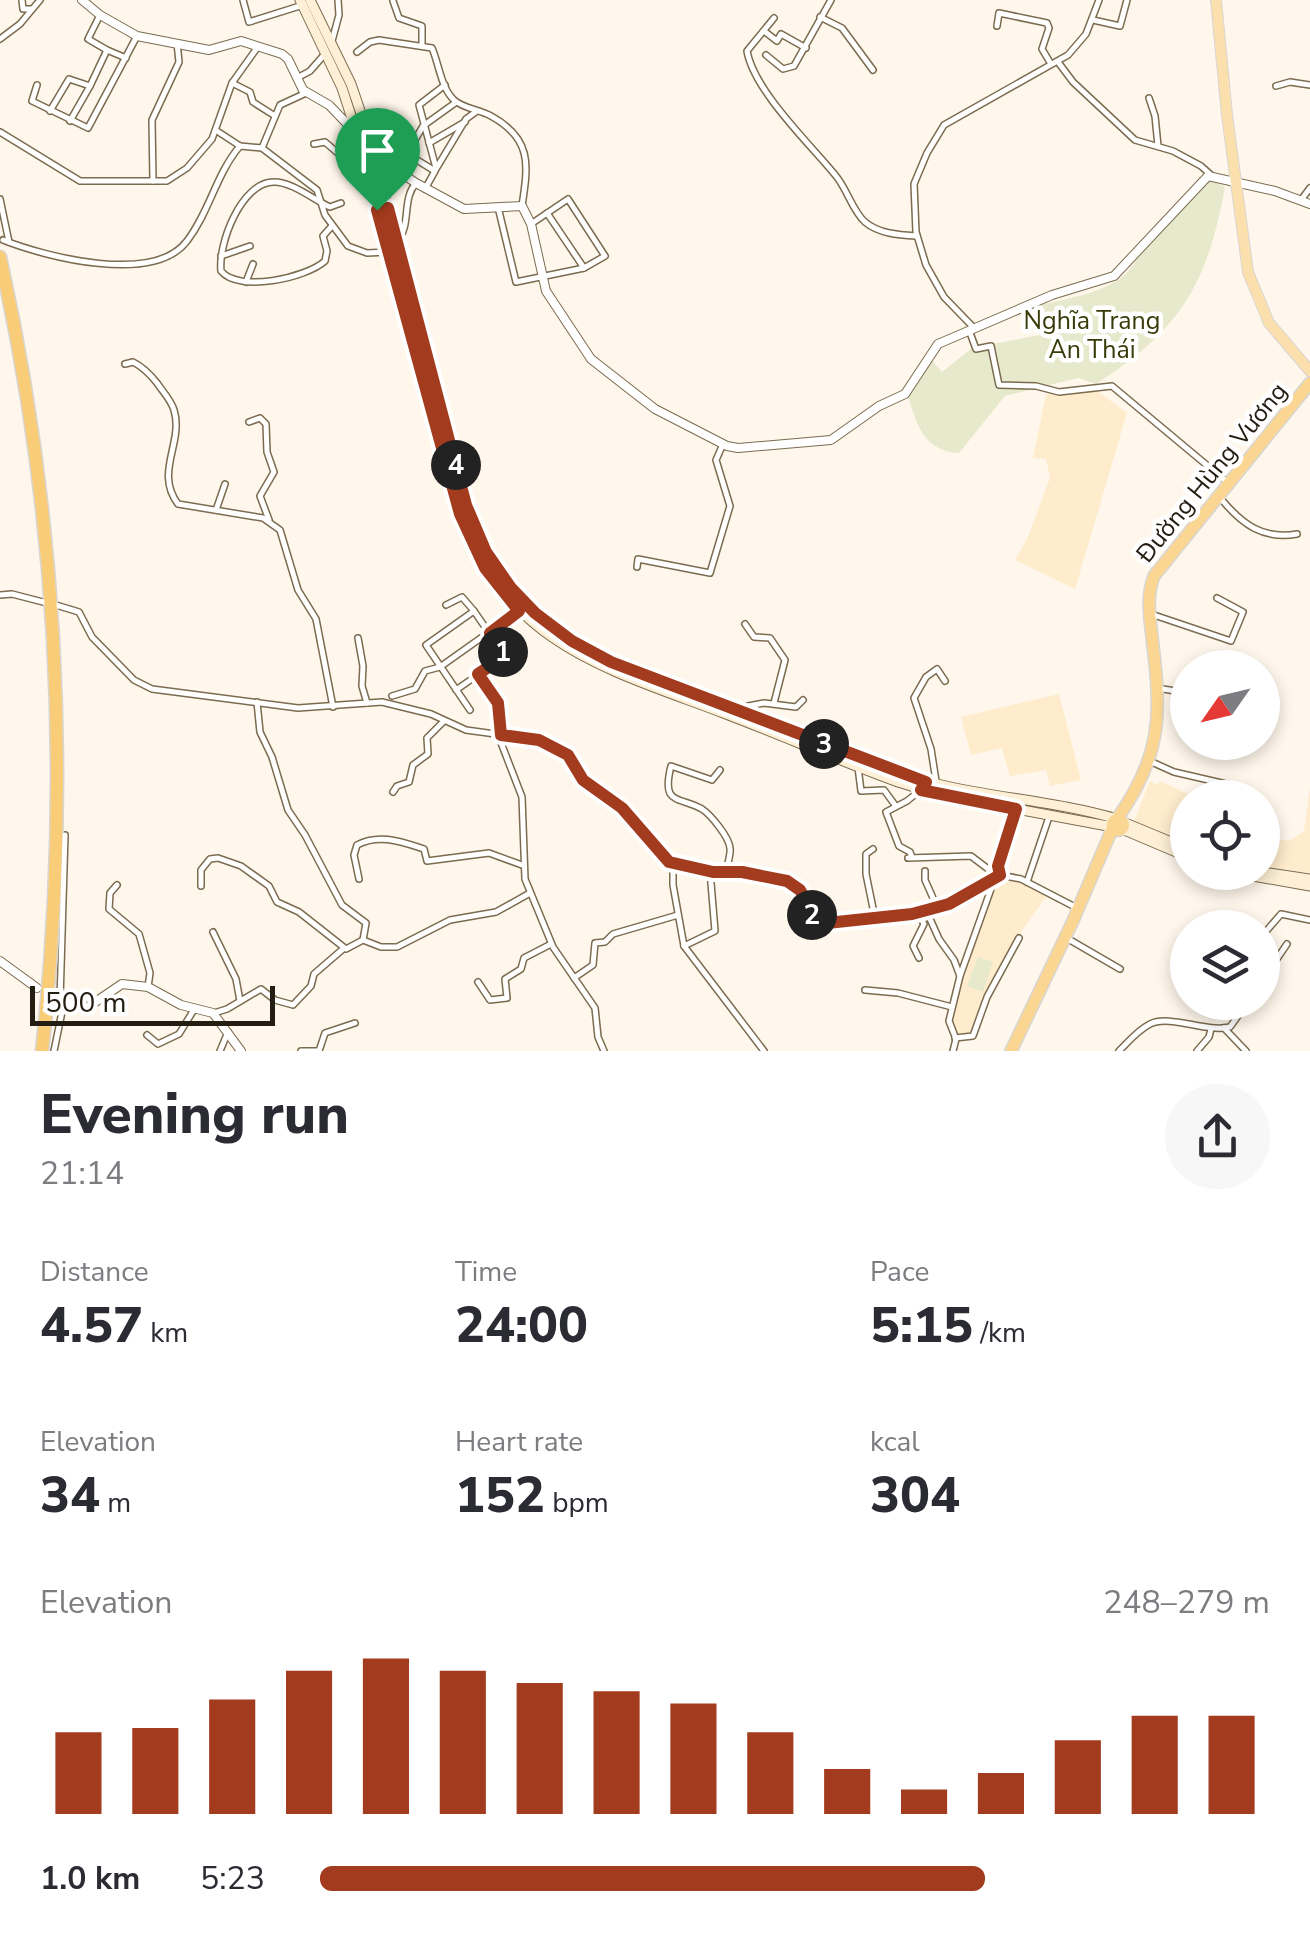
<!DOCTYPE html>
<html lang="en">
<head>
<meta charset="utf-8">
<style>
  :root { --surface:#fff; --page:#f7f7f7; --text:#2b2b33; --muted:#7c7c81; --accent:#a33b1e }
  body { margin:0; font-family:"Nunito Sans",sans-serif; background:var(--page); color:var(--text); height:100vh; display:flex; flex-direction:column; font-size:38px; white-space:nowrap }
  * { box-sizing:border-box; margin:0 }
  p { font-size:32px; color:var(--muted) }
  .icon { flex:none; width:55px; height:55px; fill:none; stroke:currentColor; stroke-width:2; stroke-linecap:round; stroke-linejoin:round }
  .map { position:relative; height:1051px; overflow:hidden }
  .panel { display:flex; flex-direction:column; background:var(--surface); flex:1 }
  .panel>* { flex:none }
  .needle { width:65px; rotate:236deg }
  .fabs { position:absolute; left:1170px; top:650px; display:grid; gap:20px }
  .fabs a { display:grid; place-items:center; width:110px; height:110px; border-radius:50%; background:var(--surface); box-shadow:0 5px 15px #0003; font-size:50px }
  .scale { position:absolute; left:30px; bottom:25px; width:245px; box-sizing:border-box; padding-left:10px; border:5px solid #241d11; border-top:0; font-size:28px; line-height:35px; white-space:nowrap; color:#241d11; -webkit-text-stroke:8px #fff; paint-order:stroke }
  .pin { position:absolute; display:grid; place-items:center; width:85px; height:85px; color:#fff; margin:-102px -42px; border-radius:50% 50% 50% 0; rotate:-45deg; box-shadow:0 0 10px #0007 }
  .pin .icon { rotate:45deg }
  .km { position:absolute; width:50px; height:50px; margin:-25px; border-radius:50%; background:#222; color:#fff; font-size:28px; line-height:50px; text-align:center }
  .round { display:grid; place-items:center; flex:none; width:105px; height:105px; border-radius:52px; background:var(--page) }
  .headline { display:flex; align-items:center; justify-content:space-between; height:170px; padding:0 40px }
  h1 { font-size:55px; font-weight:800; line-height:75px }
  .metrics { display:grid; grid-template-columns:repeat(3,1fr); gap:15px; height:170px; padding:10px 40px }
  .metrics div { display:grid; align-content:center }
  .metrics b { font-size:50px; font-weight:800 }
  .metrics small { font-size:28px; font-weight:400 }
  .metrics p { font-size:28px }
  .chart { height:280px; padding:20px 40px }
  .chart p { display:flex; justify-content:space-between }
  .chart svg { width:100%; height:180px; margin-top:10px; stroke:var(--accent); stroke-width:6 }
  ul { padding:0 40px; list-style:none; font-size:32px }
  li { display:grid; grid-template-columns:160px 120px 1fr; align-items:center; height:75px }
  li i { height:25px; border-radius:12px; background:var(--accent) }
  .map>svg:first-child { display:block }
</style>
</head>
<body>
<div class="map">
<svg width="1310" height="1051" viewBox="0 0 1310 1051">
  <rect width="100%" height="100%" fill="#fff7eb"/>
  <g fill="#feeccd">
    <path d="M 1096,390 L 1127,413 L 1075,589 L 1015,560 L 1027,539 L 1050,478 L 1046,459 L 1033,458 L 1046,394 Z"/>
    <path d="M 1059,694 L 1081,780 L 1050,786 L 1046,770 L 1010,776 L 1002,748 L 971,755 L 961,717 Z"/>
    <path d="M 1150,781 L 1158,785 L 1160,781 L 1194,797 L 1188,798 L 1187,844 L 1134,821 Z"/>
    <path d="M 1310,788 L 1310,873 L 1263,867 L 1263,837 L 1289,841 L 1304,831 Z"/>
    <path d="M 997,876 L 1011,876 L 1048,894 L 1019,935 L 981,1004 L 970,1033 L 955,1034 L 951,1022 L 952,1012 Z"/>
  </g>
  <g fill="#e6e9cb">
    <path d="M 1209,179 L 1225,187 C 1207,285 1181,329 1096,384 L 1078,378 L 1005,396 L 959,453 C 925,452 916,424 908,396 L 930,358 L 942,372 L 972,348 L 1040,335 L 1028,308 C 1064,298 1121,294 1137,258 Z"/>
    <path d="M 978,957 L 993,962 L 983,992 L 967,986 Z"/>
  </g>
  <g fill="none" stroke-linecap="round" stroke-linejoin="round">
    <defs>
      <g id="minor">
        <path d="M 22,0 L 23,9 L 31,9"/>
        <path d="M 243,0 L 249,22 L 303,5"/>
        <path d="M 393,1 L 399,18 L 422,26 L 422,46"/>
        <path d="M 100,15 L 88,39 L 107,50"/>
        <path d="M 820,17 L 842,28 L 873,70"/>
        <path d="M 774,18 L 747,51 C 754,91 811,145 836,176 C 847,189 853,212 865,222 C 879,234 900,235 917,236"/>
        <path d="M 1093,20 L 1120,26 L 1127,0"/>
        <path d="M 997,26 L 999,13 L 1047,23 L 1049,28 L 1042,49 L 1051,64"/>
        <path d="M 764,31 L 777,41 L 781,34 L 806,48"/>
        <path d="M 0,39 L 20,24 L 40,0"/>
        <path d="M 332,41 L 339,15 L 338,0"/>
        <path d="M 357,52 L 370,42 L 379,40 L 432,48 C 439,64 441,88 454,100 C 464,109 479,109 491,116 C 533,139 528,166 522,206"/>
        <path d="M 766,55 L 783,69 L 794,66 L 831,0"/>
        <path d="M 1058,62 L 1073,82 L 1135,140 L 1173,151 L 1201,166 L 1211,175"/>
        <path d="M 297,78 L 310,71 L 324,55"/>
        <path d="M 232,83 L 250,92 L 253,102 L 275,116"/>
        <path d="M 37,85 L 32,101 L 88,128 L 137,36"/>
        <path d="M 1276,86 L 1290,82 L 1310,85"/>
        <path d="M 1149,98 L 1155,116 L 1158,146"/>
        <path d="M 50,111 L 69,79 L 90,86 L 107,50 L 126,58"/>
        <path d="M 70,121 L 90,86"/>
        <path d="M 217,131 L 240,146 L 262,148 L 317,190 L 325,215 L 348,246 L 367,253 L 388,252"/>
        <path d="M 0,132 L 80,181 L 167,181 L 187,168 L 212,139 L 232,83 L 257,48"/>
        <path d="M 429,143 L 465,122"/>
        <path d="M 314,144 L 325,142 L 367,178"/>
        <path d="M 262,148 L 280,105 L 306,93"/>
        <path d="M 407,154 L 423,126 L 455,103"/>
        <path d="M 436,168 L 419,105 L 445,85"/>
        <path d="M 436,169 L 466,119 L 477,111"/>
        <path d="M 396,170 L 407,154 L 435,171 L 425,189"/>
        <path d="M 153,181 L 152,120 L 179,62 L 177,43"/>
        <path d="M 0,199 L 9,242"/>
        <path d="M 1301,200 L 1310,188"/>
        <path d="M 498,207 L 516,282 L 584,268 L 605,256 L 568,199 L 531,224"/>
        <path d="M 547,213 L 584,268"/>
        <path d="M 332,226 L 323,236 L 327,251 L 325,261 C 306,278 239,293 221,271 C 218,244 241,183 273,182 C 291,181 314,200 330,207 L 341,203"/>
        <path d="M 3,240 C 46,257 154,285 187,241 C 210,211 216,174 240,146"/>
        <path d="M 399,240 C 411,221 402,199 416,183"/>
        <path d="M 221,256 L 250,246"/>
        <path d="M 246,282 L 253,264"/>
        <path d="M 974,328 L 944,297 L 926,265 L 916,232 L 914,184 L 927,153 L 944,125 L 1068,55 L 1086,34 L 1099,0"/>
        <path d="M 969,330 L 976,349 L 991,346 L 999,385 L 1036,386 L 1059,392 L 1112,386 L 1227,482"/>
        <path d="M 125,364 L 133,362 C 143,367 150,374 157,383 C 163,392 171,400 174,410 C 184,443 154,472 178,504 L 263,518 L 280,530 L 298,590 L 316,619 L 333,707"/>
        <path d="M 249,422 L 260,418 L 266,424 L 267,452 L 274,472 L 260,496 L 269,520"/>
        <path d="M 1222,500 C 1242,524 1263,540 1297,534"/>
        <path d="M 216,510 L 225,484"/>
        <path d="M 637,567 L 638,559 L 710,573 L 730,506 L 716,460 L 723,444"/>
        <path d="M 0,595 L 12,594 L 43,602"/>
        <path d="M 56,605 L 79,612 L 92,637 L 134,680 L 152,689 L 298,708 L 382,702 L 431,714 L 466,730 L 539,740 L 569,755 L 583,780 L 617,803 L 669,862 L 713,872 L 742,872 L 787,881 L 801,892 L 818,924 L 913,915 L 949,903 L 1000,875 L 1021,879 L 1077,908"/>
        <path d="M 446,605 L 462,597 L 474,611"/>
        <path d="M 1151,614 L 1231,641 L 1243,612 L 1217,598"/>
        <path d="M 745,624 L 754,637 L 770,638 L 785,660 L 774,703"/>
        <path d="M 358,638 L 363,666 L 362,686 L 367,703"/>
        <path d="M 478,674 L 499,704 L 501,735"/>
        <path d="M 1163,689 L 1188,693"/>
        <path d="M 456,690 L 505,656 L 474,611 L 426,645 L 470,710"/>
        <path d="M 392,696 L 415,689 L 425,671 L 440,667 L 519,611"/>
        <path d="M 257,702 L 260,732 L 272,757 L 288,810 L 305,835 L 342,905 L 366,923 L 363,940"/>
        <path d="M 738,708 L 764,703 L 796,707 L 803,700"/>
        <path d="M 498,735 L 522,797 L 525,879 L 553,947 L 595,1008 L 598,1037 L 604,1051"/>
        <path d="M 1212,746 L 1212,742"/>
        <path d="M 1154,763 L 1174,772 L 1239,787"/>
        <path d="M 858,767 L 861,791 L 884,790 L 895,805"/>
        <path d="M 720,770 L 712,780 L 671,766 C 661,806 679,796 702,809 C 711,815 729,837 730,848 C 731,855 727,865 726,872"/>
        <path d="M 936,781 L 931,749 L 914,698 L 926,677 L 937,669 L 945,681"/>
        <path d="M 393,792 L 397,786 L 409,782 L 413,765 L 428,754 L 427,738 L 444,721"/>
        <path d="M 873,849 L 866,854 L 866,874 L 875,918"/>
        <path d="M 912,857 L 910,852 L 899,846 L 886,812 L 907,801 L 922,789"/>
        <path d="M 908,858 L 971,856 L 996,875 L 960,976"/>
        <path d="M 673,864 L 673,885 L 684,946 L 764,1051"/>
        <path d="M 925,871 L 925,880 L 937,907"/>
        <path d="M 1000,875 L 998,866 L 1016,811"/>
        <path d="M 359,879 L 354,855 L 357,845 C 379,833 402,842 424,849 L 427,861 L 489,853 L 522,865"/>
        <path d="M 1027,882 L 1050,814"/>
        <path d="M 117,885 L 110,893 L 109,909 L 139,934 L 150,973 L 148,987"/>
        <path d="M 201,886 L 201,870 L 210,859 L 218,858 L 241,866 L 269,886 L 277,902 L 299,912 L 346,949 L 363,940 L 381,947 L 397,947 L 450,920 L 496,912 L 530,893"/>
        <path d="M 926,910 L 939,939 L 954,960 L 960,976 L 949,1021 L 956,1039 L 953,1051"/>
        <path d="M 918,913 L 924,924 L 913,946 L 919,958"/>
        <path d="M 213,932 L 236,979 L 240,1001"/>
        <path d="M 1262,936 L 1281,914 L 1310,920"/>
        <path d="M 1070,940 L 1120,969"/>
        <path d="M 684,946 L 715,931 L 710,871"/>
        <path d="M 574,978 L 593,965 L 595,943 L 605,942 L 613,934 L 678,915"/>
        <path d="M 1262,981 L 1287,944"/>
        <path d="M 478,982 L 490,1000 L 507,998 L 505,979 L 521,969 L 524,958 L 551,944"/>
        <path d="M 865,990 L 898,993 L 952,1007"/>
        <path d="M 60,1000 L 65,835"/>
        <path d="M 214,1013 L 227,1009 L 261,989 L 275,1000 L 293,1005 L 311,986 L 314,974 L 343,949"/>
        <path d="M 1224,1028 L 1246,1051"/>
        <path d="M 147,1035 L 158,1044 L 179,1034 L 195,1008"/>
        <path d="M 955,1038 L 973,1036 L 987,997 L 1019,938"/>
        <path d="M 54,1051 L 64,1002"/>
        <path d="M 220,1051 L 228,1032"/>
        <path d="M 301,1051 L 317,1051"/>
        <path d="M 319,1051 L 325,1033 L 355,1023"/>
        <path d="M 1119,1051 C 1128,1042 1138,1030 1150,1024 C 1170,1014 1206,1033 1230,1027 L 1248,1002"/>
        <path d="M 1197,1051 L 1209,1037 L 1211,1029"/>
      </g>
      <g id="tertiary">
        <path d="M 82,0 L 100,15 L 137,36 L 209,50 L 241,41 L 282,54 L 288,59 L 303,90 L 329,105 L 355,132"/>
        <path d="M 374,155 L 416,183 L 464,209 L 522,206 L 531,224 L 546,291 L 591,359 L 655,409 L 727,446 L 738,448 L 831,440 L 879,406 L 905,394 L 938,344 L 1052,295 L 1114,276 L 1208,176 L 1275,191 L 1310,204"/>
        <path d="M 0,961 L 37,988"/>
        <path d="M 52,996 L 85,1009 L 122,984 L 148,987 L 181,1005 L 213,1013 L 241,1051"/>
      </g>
      <g id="secondary">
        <path d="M 300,0 L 342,88 L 357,134 L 461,514 C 508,646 608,669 726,714 C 784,736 840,761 898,782 L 937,794 L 1113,827"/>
        <path d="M 310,0 L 351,84 L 367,131 L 470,515 C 522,649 644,673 765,721 C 820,743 878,771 937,784 C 996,798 1059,802 1117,819"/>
        <path d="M 1123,822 L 1188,849"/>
        <path d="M 1122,829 L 1188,857"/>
        <path d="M 1230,872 L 1310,886"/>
        <path d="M 1262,872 L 1310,879"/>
      </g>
      <path id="primary" d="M 1216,0 L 1227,115 L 1248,272 L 1269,323 L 1310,371"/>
      <g id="trunk">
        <path d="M 1117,819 C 1160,758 1162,718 1153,646 C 1151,623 1145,599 1154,576 L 1310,383"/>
        <circle cx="1118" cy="825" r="5.5"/>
        <path d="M 1011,1051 L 1072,923 L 1113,827"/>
      </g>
      <path id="motorway" d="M 0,257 C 58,518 71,785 42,1051"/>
    </defs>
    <use href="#minor" stroke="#7b6b4f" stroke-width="8"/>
    <use href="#tertiary" stroke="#7b6b4f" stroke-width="10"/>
    <use href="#secondary" stroke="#7b6b4f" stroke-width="11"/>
    <use href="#primary" stroke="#d8d6d4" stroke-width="12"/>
    <use href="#trunk" stroke="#d8d6d4" stroke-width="14"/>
    <use href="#motorway" stroke="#d8d6d4" stroke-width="15"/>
    <use href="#minor" stroke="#fff" stroke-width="5"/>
    <use href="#tertiary" stroke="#fff" stroke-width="8"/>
    <use href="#secondary" stroke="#fdf0d6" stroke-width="9"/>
    <use href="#primary" stroke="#fbe0ad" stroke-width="10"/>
    <use href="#trunk" stroke="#fad692" stroke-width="11"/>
    <use href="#motorway" stroke="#f9cc77" stroke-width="12"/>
  </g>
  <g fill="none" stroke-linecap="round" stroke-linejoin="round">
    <defs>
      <path id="route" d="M 388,208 L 466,505 L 486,552 L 511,588 L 535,613 L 572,641 L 611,662 L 926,782 L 921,790 L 1016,809 L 998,866 L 1000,875 L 949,904 L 912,914 L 818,924 L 800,890 L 787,881 L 742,872 L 713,872 L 669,862 L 622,808 L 583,780 L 568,755 L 539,740 L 501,735 L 498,703 L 478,674 L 505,656 L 490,633 L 519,611 L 485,568 L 460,514 L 377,210 Z"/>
    </defs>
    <use href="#route" stroke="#fff" stroke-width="20"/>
    <use href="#route" stroke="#a33b1e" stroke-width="12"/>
  </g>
  <g text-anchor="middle" stroke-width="9" stroke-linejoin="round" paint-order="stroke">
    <g font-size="25" fill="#383a08" stroke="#fff">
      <text x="1092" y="329">Nghĩa Trang<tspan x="1092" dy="29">An Thái</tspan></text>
    </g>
    <g font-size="25" fill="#241d11" stroke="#fff">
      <text transform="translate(1211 472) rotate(-51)" y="9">Đường Hùng Vương</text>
    </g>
  </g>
</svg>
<div class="fabs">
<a><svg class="needle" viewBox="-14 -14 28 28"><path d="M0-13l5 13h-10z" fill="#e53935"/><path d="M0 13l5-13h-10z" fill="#7c7c81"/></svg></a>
<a><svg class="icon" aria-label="locate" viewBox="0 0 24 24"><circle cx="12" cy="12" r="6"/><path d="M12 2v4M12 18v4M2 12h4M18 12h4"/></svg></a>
<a><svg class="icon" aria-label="layers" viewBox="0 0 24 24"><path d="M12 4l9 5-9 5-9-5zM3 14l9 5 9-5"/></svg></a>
</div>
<div class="scale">500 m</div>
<div class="pin" style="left:377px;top:210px;background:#1e9e55"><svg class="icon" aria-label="arrive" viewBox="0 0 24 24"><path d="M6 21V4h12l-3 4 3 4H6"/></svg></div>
<b class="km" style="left:503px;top:652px">1</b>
<b class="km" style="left:812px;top:915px">2</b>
<b class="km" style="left:824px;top:744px">3</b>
<b class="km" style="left:456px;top:465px">4</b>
</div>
<section class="panel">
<div class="headline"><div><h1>Evening run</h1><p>21:14</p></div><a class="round"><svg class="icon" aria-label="share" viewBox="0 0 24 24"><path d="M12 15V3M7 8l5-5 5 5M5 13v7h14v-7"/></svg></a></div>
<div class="metrics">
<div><p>Distance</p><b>4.57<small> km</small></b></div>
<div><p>Time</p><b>24:00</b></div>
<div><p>Pace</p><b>5:15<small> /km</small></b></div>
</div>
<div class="metrics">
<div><p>Elevation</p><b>34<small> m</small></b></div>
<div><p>Heart rate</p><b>152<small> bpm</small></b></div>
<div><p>kcal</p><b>304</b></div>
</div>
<div class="chart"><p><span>Elevation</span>248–279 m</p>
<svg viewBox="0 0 160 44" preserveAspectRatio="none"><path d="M5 44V24M15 44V23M25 44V16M35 44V9M45 44V6M55 44V9M65 44V12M75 44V14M85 44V17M95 44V24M105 44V33M115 44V38M125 44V34M135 44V26M145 44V20M155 44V20"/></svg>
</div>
<ul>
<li><b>1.0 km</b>5:23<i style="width:70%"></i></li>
</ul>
</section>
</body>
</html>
